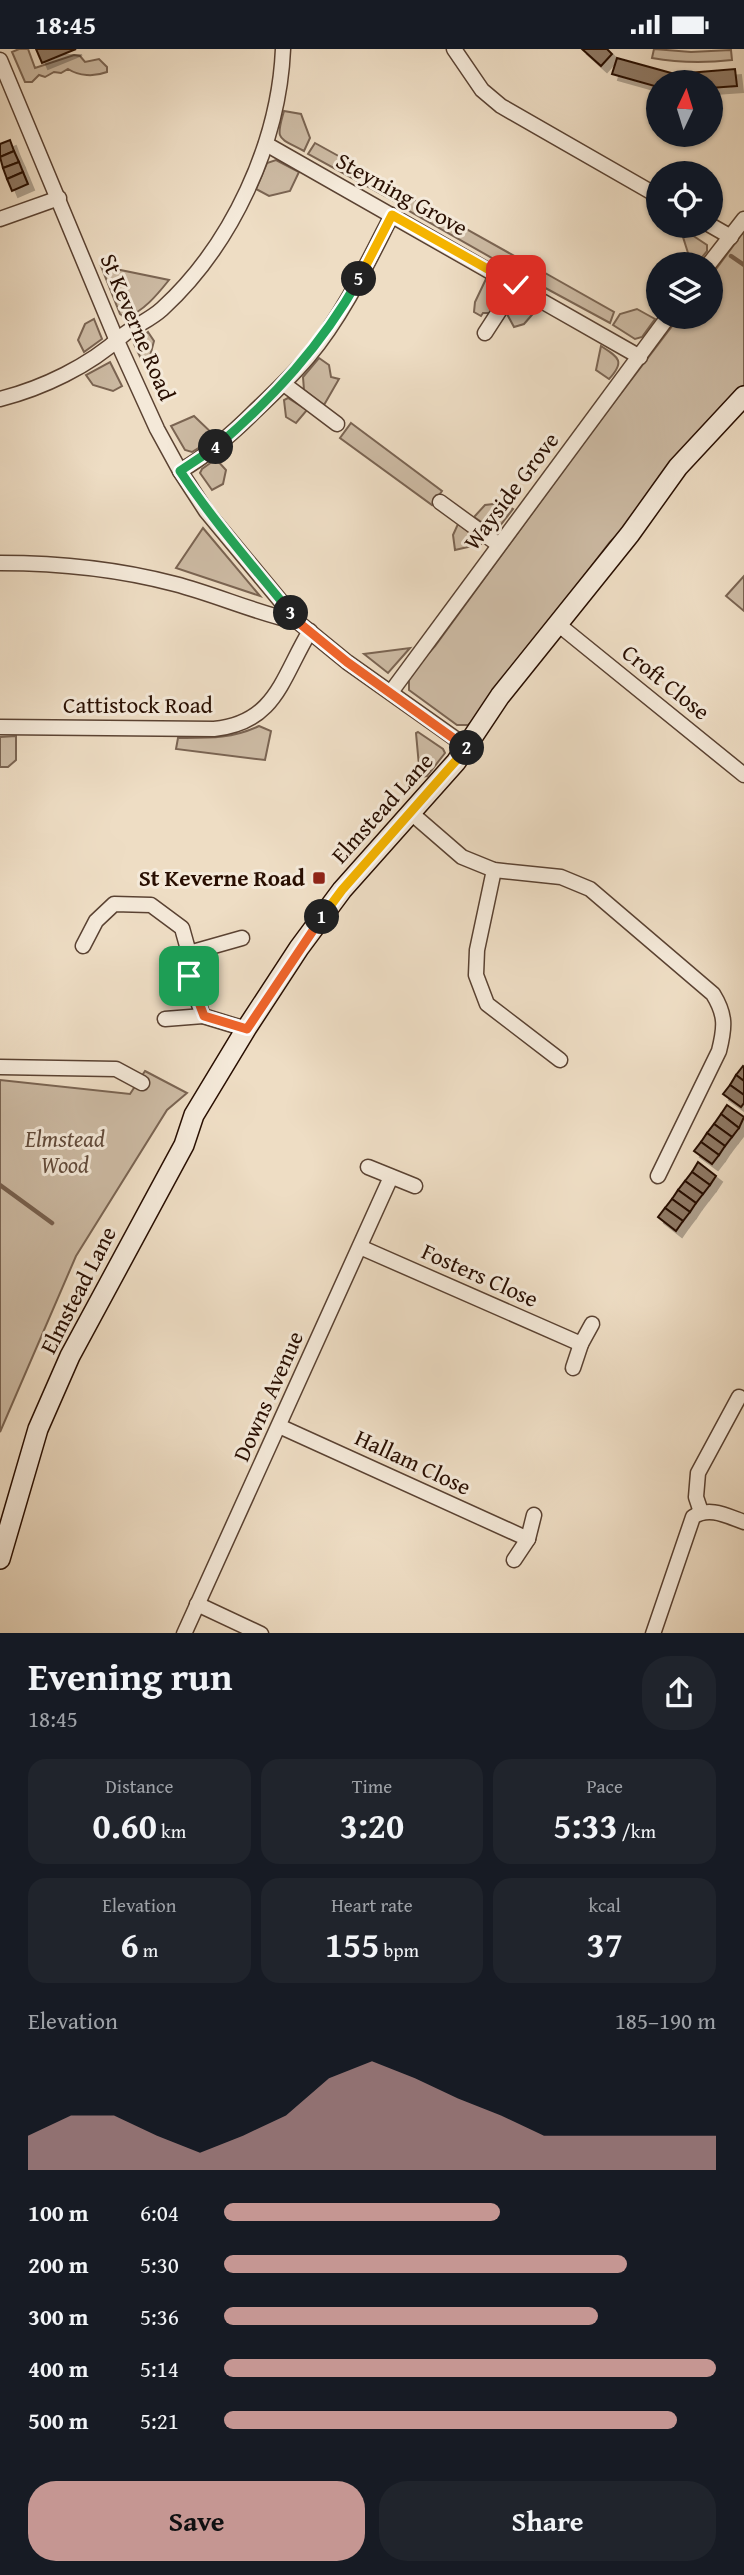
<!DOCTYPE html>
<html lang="en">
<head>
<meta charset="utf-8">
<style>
  :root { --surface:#171b24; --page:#20242c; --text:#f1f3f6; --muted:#9ea1a6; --accent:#c59692 }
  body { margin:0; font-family:"Gentium Book Plus",serif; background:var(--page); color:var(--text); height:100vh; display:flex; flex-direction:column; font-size:26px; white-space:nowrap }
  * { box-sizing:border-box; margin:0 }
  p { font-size:23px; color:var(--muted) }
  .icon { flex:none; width:38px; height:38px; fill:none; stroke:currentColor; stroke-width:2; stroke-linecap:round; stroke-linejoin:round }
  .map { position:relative; height:1584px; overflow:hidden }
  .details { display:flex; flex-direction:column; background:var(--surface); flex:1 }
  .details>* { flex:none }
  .needle { width:46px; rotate:4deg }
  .tools { position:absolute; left:646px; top:21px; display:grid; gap:14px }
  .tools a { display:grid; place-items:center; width:77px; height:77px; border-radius:50%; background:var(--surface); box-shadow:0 2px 5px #0004; font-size:35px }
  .pin { position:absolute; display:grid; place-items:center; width:60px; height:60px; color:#fff; margin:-30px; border-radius:14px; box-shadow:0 4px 10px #0006 }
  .km { position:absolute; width:35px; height:35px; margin:-18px; border-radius:50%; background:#222; color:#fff; font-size:19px; line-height:35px; text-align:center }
  .round { display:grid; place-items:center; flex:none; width:74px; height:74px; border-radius:28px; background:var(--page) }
  .summary { display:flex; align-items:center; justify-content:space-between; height:119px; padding:0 28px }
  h1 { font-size:38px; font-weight:800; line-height:52px }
  .stats { display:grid; grid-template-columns:repeat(3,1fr); gap:10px; height:119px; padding:7px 28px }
  .stats div { display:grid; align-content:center; border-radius:18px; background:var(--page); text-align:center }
  .stats b { font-size:35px; font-weight:800 }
  .stats small { font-size:19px; font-weight:400 }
  .stats p { font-size:19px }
  .chart { height:196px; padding:14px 28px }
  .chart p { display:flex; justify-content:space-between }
  .chart svg { width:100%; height:126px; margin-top:7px; fill:var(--accent); opacity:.7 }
  .action { display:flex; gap:14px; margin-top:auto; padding:14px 28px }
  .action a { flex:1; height:80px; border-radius:28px; background:var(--accent); color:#111; font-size:28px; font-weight:800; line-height:80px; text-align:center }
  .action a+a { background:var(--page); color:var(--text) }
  ul { padding:0 28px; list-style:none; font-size:23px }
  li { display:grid; grid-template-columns:112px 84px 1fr; align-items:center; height:52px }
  li i { height:18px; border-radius:9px; background:var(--accent) }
  .status { display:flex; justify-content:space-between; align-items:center; height:49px; padding:0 35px; background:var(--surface); direction:ltr }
  .status svg { height:19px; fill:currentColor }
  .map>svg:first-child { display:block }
</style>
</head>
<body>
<div class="status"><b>18:45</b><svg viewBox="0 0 49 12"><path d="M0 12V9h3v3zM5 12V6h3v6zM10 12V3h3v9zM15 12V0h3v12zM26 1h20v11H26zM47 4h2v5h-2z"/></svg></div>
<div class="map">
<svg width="744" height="1585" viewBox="0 0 744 1585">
  <defs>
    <filter id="shadow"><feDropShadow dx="6" dy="6" stdDeviation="0" flood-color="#0004"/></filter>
  </defs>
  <rect width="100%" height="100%" fill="#eeddc4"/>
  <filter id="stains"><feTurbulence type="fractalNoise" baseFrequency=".00286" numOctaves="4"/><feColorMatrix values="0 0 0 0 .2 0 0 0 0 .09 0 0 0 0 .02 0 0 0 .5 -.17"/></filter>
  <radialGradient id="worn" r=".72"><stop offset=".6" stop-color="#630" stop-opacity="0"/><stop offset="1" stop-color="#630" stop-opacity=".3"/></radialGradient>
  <g fill="#ccbaa3" stroke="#7a6452" stroke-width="2">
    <path d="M 19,0 L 28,0 L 35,19 L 74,6 L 80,7 L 85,13 L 99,10 L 107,18 L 107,23 C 94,28 79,27 68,20 L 61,24 L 54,23 L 45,28 L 39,26 L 32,33 L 25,33 L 12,3 Z"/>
    <path d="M 654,0 L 691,3 L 731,1 L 732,11 C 705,14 680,14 652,9 Z"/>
    <path d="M 284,62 L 301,65 L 310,89 L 304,102 C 278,88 275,92 284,62 Z"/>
    <path d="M 315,94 L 398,140 L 394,152 L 308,105 Z"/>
    <path d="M 276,111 L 299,123 L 290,142 L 269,147 L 256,140 L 267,114 Z"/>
    <path d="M 402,144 L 527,214 L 522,224 L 520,225 L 397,155 Z"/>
    <path d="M 686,182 L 707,196 L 707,202 L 699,212 L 688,204 L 683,188 Z"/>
    <path d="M 744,182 L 744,336 L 635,469 L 610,493 L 474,671 L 468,676 L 457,676 L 409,641 L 409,626 L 435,597 L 584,393 L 679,268 L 710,268 L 711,227 Z"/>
    <path d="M 531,216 L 614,263 L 610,274 L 525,228 Z"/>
    <path d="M 101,217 L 169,231 C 157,246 143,263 125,269 L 120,265 Z"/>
    <path d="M 486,230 L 499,237 L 500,248 L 491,264 L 483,264 L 481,267 L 474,263 L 475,253 Z"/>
    <path d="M 523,251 L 538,259 L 524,275 L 514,278 L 507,265 L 513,255 Z"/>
    <path d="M 637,260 L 655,270 L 642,288 L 635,290 L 613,276 L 620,265 Z"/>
    <path d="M 94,270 L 102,290 L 84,303 L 78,291 L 85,275 Z"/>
    <path d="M 148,283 L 154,292 L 149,311 L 143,314 L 134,295 Z"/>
    <path d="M 601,297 C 618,308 626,312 609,330 L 596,321 Z"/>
    <path d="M 319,309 L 329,316 L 331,328 L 339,330 L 324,356 L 304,341 L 303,328 Z"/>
    <path d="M 110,313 L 122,337 L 113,342 L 93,336 L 86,326 Z"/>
    <path d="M 288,349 L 307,361 L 296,374 L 286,368 L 284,351 Z"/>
    <path d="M 194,367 L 216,388 L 192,403 L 185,401 L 171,377 Z"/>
    <path d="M 351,374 L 442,442 L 432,456 L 340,389 Z"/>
    <path d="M 216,410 L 226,421 L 223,435 L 212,441 L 200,424 L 202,420 Z"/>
    <path d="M 502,454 L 513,460 L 499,478 L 489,478 L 474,468 L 485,456 Z"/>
    <path d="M 458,475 L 480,491 L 481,495 L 455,501 L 453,486 Z"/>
    <path d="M 203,479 L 260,547 L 176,519 Z"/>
    <path d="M 744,527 L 744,562 L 726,547 Z"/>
    <path d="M 410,599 L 388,624 L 364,605 Z"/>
    <path d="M 259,677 L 271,682 L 265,711 L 176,700 L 178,689 C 208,689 232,690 259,677 Z"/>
    <path d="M 418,683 L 443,700 L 445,704 L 427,727 L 420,728 L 416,684 Z"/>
    <path d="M 16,687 L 16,711 L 8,718 L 0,718 L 0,688 Z"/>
    <path d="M 145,1022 L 187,1044 L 167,1061 L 76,1207 L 0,1383 L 0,1031 L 130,1045 Z"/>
  </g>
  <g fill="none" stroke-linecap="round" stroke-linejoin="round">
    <g stroke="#77604e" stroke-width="4.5">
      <path d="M 731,207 L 744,216"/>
      <path d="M 0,1136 L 52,1174"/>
    </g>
  </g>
  <g fill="#8f7a66" stroke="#280e01" stroke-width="2" filter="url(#shadow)">
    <path d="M 36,0 L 76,0 L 42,14 Z"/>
    <path d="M 582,0 L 607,0 L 612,5 L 601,17 Z"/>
    <path d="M 617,9 L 682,27 L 680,33 L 658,33 L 658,38 L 612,25 Z"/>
    <path d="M 735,20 L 737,37 L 710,39 L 710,33 L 689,33 L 688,24 Z"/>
    <path d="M 10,91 L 14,102 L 0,108 L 0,95 Z"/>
    <path d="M 14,102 L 19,113 L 3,119 L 0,108 Z"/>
    <path d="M 19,113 L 23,123 L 7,130 L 3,119 Z"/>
    <path d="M 23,123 L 28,135 L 12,142 L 7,130 Z"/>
    <path d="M 743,1017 L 744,1018 L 744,1032 L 736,1026 Z"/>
    <path d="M 736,1026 L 744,1032 L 744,1046 L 730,1036 Z"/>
    <path d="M 730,1036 L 744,1046 L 744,1054 L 741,1058 L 723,1045 Z"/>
    <path d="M 727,1056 L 744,1068 L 739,1079 L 721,1065 Z"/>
    <path d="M 721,1065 L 739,1079 L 732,1088 L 714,1075 Z"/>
    <path d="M 714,1075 L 732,1088 L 725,1097 L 707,1084 Z"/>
    <path d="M 707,1084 L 725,1097 L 719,1106 L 701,1093 Z"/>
    <path d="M 701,1093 L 719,1106 L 712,1115 L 694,1102 Z"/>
    <path d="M 698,1113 L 716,1127 L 710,1136 L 692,1123 Z"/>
    <path d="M 692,1123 L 710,1136 L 703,1145 L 685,1132 Z"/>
    <path d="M 685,1132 L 703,1145 L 696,1154 L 678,1141 Z"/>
    <path d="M 678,1141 L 696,1154 L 690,1163 L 672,1150 Z"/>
    <path d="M 672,1150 L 690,1163 L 683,1172 L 665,1159 Z"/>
    <path d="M 665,1159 L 683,1172 L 676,1182 L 658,1168 Z"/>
  </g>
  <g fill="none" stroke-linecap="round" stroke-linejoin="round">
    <defs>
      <g id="street">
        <path d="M 454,0 L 482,41 L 501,57 L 658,147"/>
        <path d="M 0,11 L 117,292 L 157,380 L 180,422 L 206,462 L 298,573 L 347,613 L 467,698"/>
        <path d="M 266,95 L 640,308"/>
        <path d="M 0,170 L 59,149"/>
        <path d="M 710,176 L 731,188"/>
        <path d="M 709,215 L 744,170"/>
        <path d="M 485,284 L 516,236"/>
        <path d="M 284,335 L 337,375"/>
        <path d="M 0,350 C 43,339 89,317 122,287 C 134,277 150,271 162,260 C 232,196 279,94 283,0"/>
        <path d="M 180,422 C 208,406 232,385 255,362 C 273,345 291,328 308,308 C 343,266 367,215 392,166"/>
        <path d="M 440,453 L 499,496"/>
        <path d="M 0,514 C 59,514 118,520 175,535 C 217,546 256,564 298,573"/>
        <path d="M 559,576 L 744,726"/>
        <path d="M 391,643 L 668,268"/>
        <path d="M 0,678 L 214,680 C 276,674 282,628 310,582"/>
        <path d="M 410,763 L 462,808 L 494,821 L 561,828 L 590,840 L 713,945 C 726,966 725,978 719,1002 L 658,1127"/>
        <path d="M 494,821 L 477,901 L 476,926 L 487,955 L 560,1011"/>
        <path d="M 83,897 L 96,872 L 114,855 L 151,856 L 182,879 L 189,904 L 189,927 L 203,967 L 246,980"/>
        <path d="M 189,904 L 242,889"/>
        <path d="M 165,970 L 203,967"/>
        <path d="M 0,1018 L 116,1020 L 142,1034"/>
        <path d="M 368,1118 L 415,1137"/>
        <path d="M 360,1198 L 581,1295"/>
        <path d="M 573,1319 L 581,1295 L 592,1275"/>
        <path d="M 279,1377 L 528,1490"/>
        <path d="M 701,1463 L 696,1448 L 698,1424 L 739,1348"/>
        <path d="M 514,1511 L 528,1490 L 534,1466"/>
        <path d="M 197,1555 L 261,1585"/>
        <path d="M 184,1585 L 391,1128"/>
        <path d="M 653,1585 L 693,1468 C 709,1457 727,1467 744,1473"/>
      </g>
      <path id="secondary" d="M 0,1510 L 38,1380 L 70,1307 L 184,1096 L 194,1066 L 246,980 L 299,899 L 342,841 L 456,713 L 500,647 L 630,485 L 678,418 L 744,347"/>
    </defs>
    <use href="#street" stroke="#5a4232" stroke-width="17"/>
    <use href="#secondary" stroke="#280e01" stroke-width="22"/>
    <use href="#street" stroke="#f4e9d9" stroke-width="14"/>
    <use href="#secondary" stroke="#f4e9d9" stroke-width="19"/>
  </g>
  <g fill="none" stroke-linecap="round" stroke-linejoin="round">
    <defs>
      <path id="split-1" d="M 189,927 L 204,967 L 247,980 L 322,868"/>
      <path id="split-2" d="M 322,868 L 342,841 L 467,699"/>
      <path id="split-3" d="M 291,564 L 298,573 L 347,613 L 467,699"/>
      <path id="split-4" d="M 216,398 L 180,422 C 214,473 253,517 291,564"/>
      <path id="split-5" d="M 216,398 C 273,349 322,296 359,230"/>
      <path id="split-6" d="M 359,230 L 392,166 L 516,236"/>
    </defs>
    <use href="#split-1" stroke="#fff" stroke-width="14"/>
    <use href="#split-2" stroke="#fff" stroke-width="14"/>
    <use href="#split-3" stroke="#fff" stroke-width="14"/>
    <use href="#split-4" stroke="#fff" stroke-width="14"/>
    <use href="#split-5" stroke="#fff" stroke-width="14"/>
    <use href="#split-6" stroke="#fff" stroke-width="14"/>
    <use href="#split-1" stroke="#f0652b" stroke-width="9"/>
    <use href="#split-2" stroke="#f5b400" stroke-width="9"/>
    <use href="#split-3" stroke="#f0652b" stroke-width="9"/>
    <use href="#split-4" stroke="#22a559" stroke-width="9"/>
    <use href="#split-5" stroke="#22a559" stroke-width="9"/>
    <use href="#split-6" stroke="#f5b400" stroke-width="9"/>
  </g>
  <rect fill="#8f2418" stroke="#f4e9d9" stroke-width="2.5" x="312" y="822" width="14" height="14" rx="3.5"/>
  <g text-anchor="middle" stroke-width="6" stroke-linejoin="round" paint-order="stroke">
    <g font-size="23" fill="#280e01" stroke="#f4e9d9">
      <text transform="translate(402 145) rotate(29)" y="8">Steyning Grove</text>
      <text transform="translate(138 278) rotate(67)" y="8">St Keverne Road</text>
      <text transform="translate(511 442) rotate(-53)" y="8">Wayside Grove</text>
      <text transform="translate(666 633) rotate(39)" y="8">Croft Close</text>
      <text x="138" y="664">Cattistock Road</text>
      <text transform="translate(382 759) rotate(-48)" y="8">Elmstead Lane</text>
      <text transform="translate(480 1226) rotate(24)" y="8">Fosters Close</text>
      <text transform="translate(78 1241) rotate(-63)" y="8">Elmstead Lane</text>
      <text transform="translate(268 1347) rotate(-66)" y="8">Downs Avenue</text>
      <text transform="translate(413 1413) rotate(25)" y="8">Hallam Close</text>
    </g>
    <g font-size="23" font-weight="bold" fill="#280e01" stroke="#f4e9d9" text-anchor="end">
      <text x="305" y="837">St Keverne Road</text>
    </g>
    <g font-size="23" font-style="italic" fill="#614a3a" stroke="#f4e9d9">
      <text x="65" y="1098">Elmstead<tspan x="65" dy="26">Wood</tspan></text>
    </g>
  </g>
  <rect width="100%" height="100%" filter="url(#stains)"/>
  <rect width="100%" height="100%" fill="url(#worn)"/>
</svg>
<div class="tools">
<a><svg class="needle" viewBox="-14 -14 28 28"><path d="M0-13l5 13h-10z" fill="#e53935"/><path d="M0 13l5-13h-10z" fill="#9ea1a6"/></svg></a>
<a><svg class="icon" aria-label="locate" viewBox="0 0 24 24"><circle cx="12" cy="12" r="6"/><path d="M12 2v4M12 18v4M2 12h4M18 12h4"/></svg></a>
<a><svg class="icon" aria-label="layers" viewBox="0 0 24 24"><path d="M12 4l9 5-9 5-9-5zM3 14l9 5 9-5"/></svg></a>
</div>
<div class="pin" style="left:189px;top:927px;background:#1e9e55"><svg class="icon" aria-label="arrive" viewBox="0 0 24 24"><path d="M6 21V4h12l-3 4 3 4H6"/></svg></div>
<div class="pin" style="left:516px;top:236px;background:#d93025"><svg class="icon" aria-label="check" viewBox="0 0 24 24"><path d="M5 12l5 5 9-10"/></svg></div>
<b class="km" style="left:322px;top:868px">1</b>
<b class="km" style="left:467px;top:699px">2</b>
<b class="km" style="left:291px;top:564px">3</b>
<b class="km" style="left:216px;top:398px">4</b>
<b class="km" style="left:359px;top:230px">5</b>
</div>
<section class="details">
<div class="summary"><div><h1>Evening run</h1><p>18:45</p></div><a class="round"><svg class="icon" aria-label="share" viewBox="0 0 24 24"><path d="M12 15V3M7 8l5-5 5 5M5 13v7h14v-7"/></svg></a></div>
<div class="stats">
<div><p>Distance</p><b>0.60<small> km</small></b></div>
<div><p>Time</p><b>3:20</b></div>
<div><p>Pace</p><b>5:33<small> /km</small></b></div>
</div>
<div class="stats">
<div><p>Elevation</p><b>6<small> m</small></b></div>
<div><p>Heart rate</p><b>155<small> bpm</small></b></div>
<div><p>kcal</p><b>37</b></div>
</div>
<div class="chart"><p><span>Elevation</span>185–190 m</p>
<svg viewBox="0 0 160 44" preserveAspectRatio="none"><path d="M0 44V32L10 25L20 25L30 32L40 38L50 32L60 25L70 12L80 6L90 12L100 19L110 25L120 32L130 32L140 32L150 32L160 32V44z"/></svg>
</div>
<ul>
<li><b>100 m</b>6:04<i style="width:56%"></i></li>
<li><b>200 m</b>5:30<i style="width:82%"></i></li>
<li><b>300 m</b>5:36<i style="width:76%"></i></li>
<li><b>400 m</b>5:14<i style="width:100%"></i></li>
<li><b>500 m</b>5:21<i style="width:92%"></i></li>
</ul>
<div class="action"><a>Save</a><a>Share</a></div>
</section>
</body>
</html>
